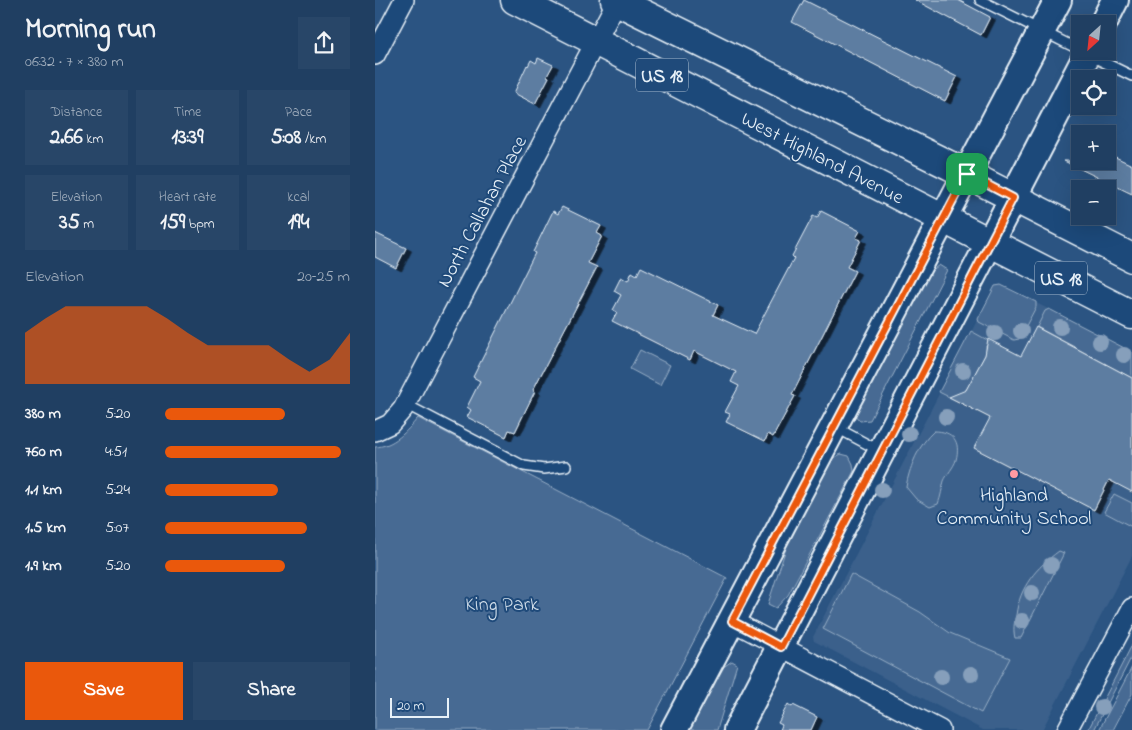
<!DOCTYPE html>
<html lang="en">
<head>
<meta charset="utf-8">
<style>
  :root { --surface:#203f62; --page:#284668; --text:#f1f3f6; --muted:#a2afbe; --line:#3d5877; --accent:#ea580c }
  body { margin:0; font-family:"Indie Flower",sans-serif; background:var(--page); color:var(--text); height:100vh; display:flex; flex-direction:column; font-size:19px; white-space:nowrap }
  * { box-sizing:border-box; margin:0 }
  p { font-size:16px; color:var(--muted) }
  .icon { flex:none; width:28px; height:28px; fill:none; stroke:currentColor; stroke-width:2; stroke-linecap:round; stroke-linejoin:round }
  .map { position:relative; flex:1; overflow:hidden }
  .panel { display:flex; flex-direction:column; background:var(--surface); width:375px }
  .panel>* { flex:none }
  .needle { width:32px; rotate:207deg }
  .buttons { position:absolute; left:696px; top:15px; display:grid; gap:10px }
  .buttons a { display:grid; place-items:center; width:45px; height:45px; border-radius:0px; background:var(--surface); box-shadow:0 5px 20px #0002,0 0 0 1px var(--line); font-size:25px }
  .scale { position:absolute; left:15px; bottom:12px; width:59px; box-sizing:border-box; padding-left:5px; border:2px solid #e8f1f8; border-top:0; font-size:14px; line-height:18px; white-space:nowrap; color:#e8f1f8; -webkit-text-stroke:4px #1f4a7a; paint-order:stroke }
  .pin { position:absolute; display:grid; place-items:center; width:42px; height:42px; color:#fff; margin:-21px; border-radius:10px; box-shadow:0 2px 8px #0006 }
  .round { display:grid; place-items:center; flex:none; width:52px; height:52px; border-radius:0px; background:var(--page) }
  .headline { display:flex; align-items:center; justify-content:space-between; height:85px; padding:0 25px }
  h1 { font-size:28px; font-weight:700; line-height:38px }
  .figures { display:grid; grid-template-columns:repeat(3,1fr); gap:8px; height:85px; padding:5px 25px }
  .figures div { display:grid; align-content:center; border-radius:0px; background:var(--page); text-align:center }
  .figures b { font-size:21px; font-weight:700 }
  .figures small { font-size:14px; font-weight:400 }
  .figures p { font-size:14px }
  .chart { height:140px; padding:10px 25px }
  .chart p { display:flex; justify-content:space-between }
  .chart svg { width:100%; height:90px; margin-top:5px; fill:var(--accent); opacity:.7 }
  .action { display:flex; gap:10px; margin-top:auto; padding:10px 25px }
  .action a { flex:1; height:58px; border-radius:0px; background:var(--accent); color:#fff; font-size:20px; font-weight:700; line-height:58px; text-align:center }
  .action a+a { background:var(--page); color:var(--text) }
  ul { padding:0 25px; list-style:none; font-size:16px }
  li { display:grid; grid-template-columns:80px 60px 1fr; align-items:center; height:38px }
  li i { height:12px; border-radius:6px; background:var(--accent) }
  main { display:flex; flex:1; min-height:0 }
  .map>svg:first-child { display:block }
</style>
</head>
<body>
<main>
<section class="panel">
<div class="headline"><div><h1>Morning run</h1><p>06:32 · 7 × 380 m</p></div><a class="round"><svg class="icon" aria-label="share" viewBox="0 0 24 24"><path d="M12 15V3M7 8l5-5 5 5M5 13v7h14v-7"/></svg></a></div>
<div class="figures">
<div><p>Distance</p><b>2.66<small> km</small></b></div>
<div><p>Time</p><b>13:39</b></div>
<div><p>Pace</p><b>5:08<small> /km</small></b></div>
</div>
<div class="figures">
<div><p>Elevation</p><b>35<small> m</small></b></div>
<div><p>Heart rate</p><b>159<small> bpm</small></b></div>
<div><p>kcal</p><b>194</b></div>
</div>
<div class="chart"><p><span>Elevation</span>20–25 m</p>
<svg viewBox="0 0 160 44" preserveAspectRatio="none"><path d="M0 44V19L10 12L20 6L30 6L40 6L50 6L60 6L70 12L80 19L90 25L100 25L110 25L120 25L130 32L140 38L150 32L160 19V44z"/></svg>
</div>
<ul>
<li><b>380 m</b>5:20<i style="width:65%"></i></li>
<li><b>760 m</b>4:51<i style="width:95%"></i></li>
<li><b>1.1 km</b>5:24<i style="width:61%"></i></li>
<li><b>1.5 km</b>5:07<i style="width:77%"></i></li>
<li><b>1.9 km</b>5:20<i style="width:65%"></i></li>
</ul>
<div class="action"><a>Save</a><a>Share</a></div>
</section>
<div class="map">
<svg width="757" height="730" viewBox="0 0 757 730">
  <defs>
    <filter id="shadow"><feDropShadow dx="5.5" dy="3" stdDeviation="0" flood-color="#0009"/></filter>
  </defs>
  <rect width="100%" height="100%" fill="#2b5482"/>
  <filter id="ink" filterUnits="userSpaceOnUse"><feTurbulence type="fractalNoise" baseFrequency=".02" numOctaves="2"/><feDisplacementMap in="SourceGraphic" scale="10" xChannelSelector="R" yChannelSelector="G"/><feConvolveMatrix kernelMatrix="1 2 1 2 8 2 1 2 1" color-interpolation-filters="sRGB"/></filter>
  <g filter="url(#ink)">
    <path fill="#3a608b" d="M 626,285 L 757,352 L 757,556 L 667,730 L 608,730 L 439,641 L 438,637 L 620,286 Z"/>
    <g fill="#476b93" stroke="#98aec6">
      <path d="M 564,265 L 572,270 L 495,420 L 485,421 L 479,414 L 555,272 Z"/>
      <path d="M 626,285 L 661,302 L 661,307 L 644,339 L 639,340 L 604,322 L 603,319 L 620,286 Z"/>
      <path d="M 674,309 L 757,352 L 757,378 L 662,327 L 670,311 Z"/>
      <path d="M 596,331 L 616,342 L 611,346 L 611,353 L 591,390 L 583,399 L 584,402 L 564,392 Z"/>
      <path d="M 265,350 L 295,365 L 285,385 L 255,369 Z"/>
      <path d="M 43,418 L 352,578 L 272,730 L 0,730 L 0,447 C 19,446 31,432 43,418 Z"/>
      <path d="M 559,431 C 578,431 586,441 581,460 C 579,467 572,474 569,481 C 567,488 566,497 563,504 L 555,507 L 541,499 L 531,487 C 534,468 544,444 559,431 Z"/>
      <path d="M 466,454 L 474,456 L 478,464 L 479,471 L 413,595 L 401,608 L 393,604 L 415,536 L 457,459 Z"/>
      <path d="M 739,494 L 757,503 L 757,527 L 729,512 Z"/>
      <path d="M 684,551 L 689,553 L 646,638 L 640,638 C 638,630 639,623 641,615 C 645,586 661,568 684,551 Z"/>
      <path d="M 476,574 L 545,612 L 575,633 L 635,658 L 606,713 L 448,629 Z"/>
      <path d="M 757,645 L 757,656 L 719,730 L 713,730 Z"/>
      <path d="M 357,661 L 362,664 L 342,730 L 313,730 L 347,668 Z"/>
      <path d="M 757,667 L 757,694 L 738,730 L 724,730 Z"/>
    </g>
    <g fill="#5d7da1" stroke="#e8f1f8" filter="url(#shadow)">
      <path d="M 429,0 L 582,77 L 570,101 L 417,22 Z"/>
      <path d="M 540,0 L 583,0 L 615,17 L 606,35 Z"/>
      <path d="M 163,58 L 178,65 L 172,76 L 174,77 L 160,104 L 139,93 L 152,65 L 153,66 L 156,60 L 161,63 Z"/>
      <path d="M 732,153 L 757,165 L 757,194 L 689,161 L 732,161 Z"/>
      <path d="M 187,207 L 226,226 L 222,233 L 227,236 L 213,263 L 222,267 L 158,390 L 160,391 L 140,432 L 134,430 L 131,437 L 92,417 L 96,410 L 92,407 L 105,381 L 98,377 L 160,253 L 158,252 L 178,211 L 183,214 Z"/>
      <path d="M 446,211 L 485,231 L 481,238 L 486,240 L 472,267 L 480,271 L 417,395 L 420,396 L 398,437 L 393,434 L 390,441 L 351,422 L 355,414 L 350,412 L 364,386 L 356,382 L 361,372 L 319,351 L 315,360 L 237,321 L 242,312 L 238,310 L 246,295 L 239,291 L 246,277 L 253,281 L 257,272 L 262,275 L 266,267 L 343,305 L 338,315 L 379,334 L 419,258 L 417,256 L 438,216 L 442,218 Z"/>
      <path d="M 0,233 L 31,248 L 21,268 L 0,257 Z"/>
      <path d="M 661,327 L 757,378 L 757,492 L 734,480 L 719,510 L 599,448 L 615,418 L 574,397 L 591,390 L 610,355 L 613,339 L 646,356 Z"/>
      <path d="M 413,704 L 417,707 L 418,705 L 442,717 L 436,730 L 405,730 L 407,725 L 403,723 Z"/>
    </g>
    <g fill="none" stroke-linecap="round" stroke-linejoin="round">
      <defs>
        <g id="lane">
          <path d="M 605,0 L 705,50"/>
          <path d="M 714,55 L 757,76"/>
          <path d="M 30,404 L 149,466 L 169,469 L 191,466"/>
          <path d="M 462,428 L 505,451"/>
        </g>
        <g id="street">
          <path d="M 0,55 L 29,0"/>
          <path d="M 0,431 L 15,424 L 28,409 L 242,1"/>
          <path d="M 357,621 L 565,730"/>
          <path d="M 692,730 L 757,608"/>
        </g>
        <g id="secondary">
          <path d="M 728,24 L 740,0"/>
          <path d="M 299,730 L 683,0"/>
          <path d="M 362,730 L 714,51"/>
        </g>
        <g id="primary">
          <path d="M 140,0 L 757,315"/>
          <path d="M 240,0 L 592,174 L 757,258"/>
        </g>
      </defs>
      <use href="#lane" stroke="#e8f1f8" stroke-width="12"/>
      <use href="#street" stroke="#e8f1f8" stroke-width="22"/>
      <use href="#secondary" stroke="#e8f1f8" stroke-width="30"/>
      <use href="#primary" stroke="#e8f1f8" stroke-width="31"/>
      <use href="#lane" stroke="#1f4a7a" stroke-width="9"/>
      <use href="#street" stroke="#1f4a7a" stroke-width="19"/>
      <use href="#secondary" stroke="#1f4a7a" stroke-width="26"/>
      <use href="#primary" stroke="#1f4a7a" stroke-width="28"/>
    </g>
    <g fill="#869fbb">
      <circle cx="685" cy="327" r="8"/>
      <circle cx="646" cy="331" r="8"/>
      <circle cx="620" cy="333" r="8"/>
      <circle cx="725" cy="342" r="8"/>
      <circle cx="749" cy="355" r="8"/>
      <circle cx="588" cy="371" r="8"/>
      <circle cx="571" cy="417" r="8"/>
      <circle cx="534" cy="434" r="8"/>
      <circle cx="507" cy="490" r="8"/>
      <circle cx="676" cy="565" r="8"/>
      <circle cx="657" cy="593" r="8"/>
      <circle cx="647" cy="621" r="8"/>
      <circle cx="596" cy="674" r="8"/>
      <circle cx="566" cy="677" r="8"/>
      <circle cx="727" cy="707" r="8"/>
    </g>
  </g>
  <g fill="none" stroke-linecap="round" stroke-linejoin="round" filter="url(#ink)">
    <defs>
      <path id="route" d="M 592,174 L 638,198 L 406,647 L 357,621 Z"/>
    </defs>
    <use href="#route" stroke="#fff" stroke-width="10"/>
    <use href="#route" stroke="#ea580c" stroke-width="6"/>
  </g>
  <circle fill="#ff9aa2" stroke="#1f4a7a" stroke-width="2" cx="639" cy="474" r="5"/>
  <g text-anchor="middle" stroke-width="4" stroke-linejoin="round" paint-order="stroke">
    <g fill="#1f4a7a" stroke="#acbfd2" stroke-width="1">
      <rect x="261" y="58.5" width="52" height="33" rx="4"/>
      <rect x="660" y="261.5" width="52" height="33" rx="4"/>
    </g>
    <g font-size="19" font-weight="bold" fill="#e8f1f8">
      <text x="287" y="82">US 18</text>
      <text x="686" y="285">US 18</text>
    </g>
    <g font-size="20" fill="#e8f1f8" stroke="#1f4a7a">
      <text transform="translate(448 157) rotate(27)" y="7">West Highland Avenue</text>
      <text transform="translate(106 211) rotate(-62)" y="7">North Callahan Place</text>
    </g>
    <g font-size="20" fill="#e8f1f8" stroke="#1f4a7a">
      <text x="639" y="501">Highland<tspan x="639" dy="23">Community School</tspan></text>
    </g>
    <g font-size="20" fill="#d0dde9" stroke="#1f4a7a">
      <text x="127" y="610">King Park</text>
    </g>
  </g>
</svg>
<div class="buttons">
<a><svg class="needle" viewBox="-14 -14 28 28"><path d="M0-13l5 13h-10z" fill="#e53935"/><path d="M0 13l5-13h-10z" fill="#a2afbe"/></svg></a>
<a><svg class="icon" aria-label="locate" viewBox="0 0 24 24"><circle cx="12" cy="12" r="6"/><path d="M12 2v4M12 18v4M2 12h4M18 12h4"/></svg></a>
<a>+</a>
<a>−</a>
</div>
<div class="scale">20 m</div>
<div class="pin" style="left:592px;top:174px;background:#1e9e55"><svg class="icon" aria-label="arrive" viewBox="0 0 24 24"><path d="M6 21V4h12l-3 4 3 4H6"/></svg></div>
</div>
</main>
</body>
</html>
